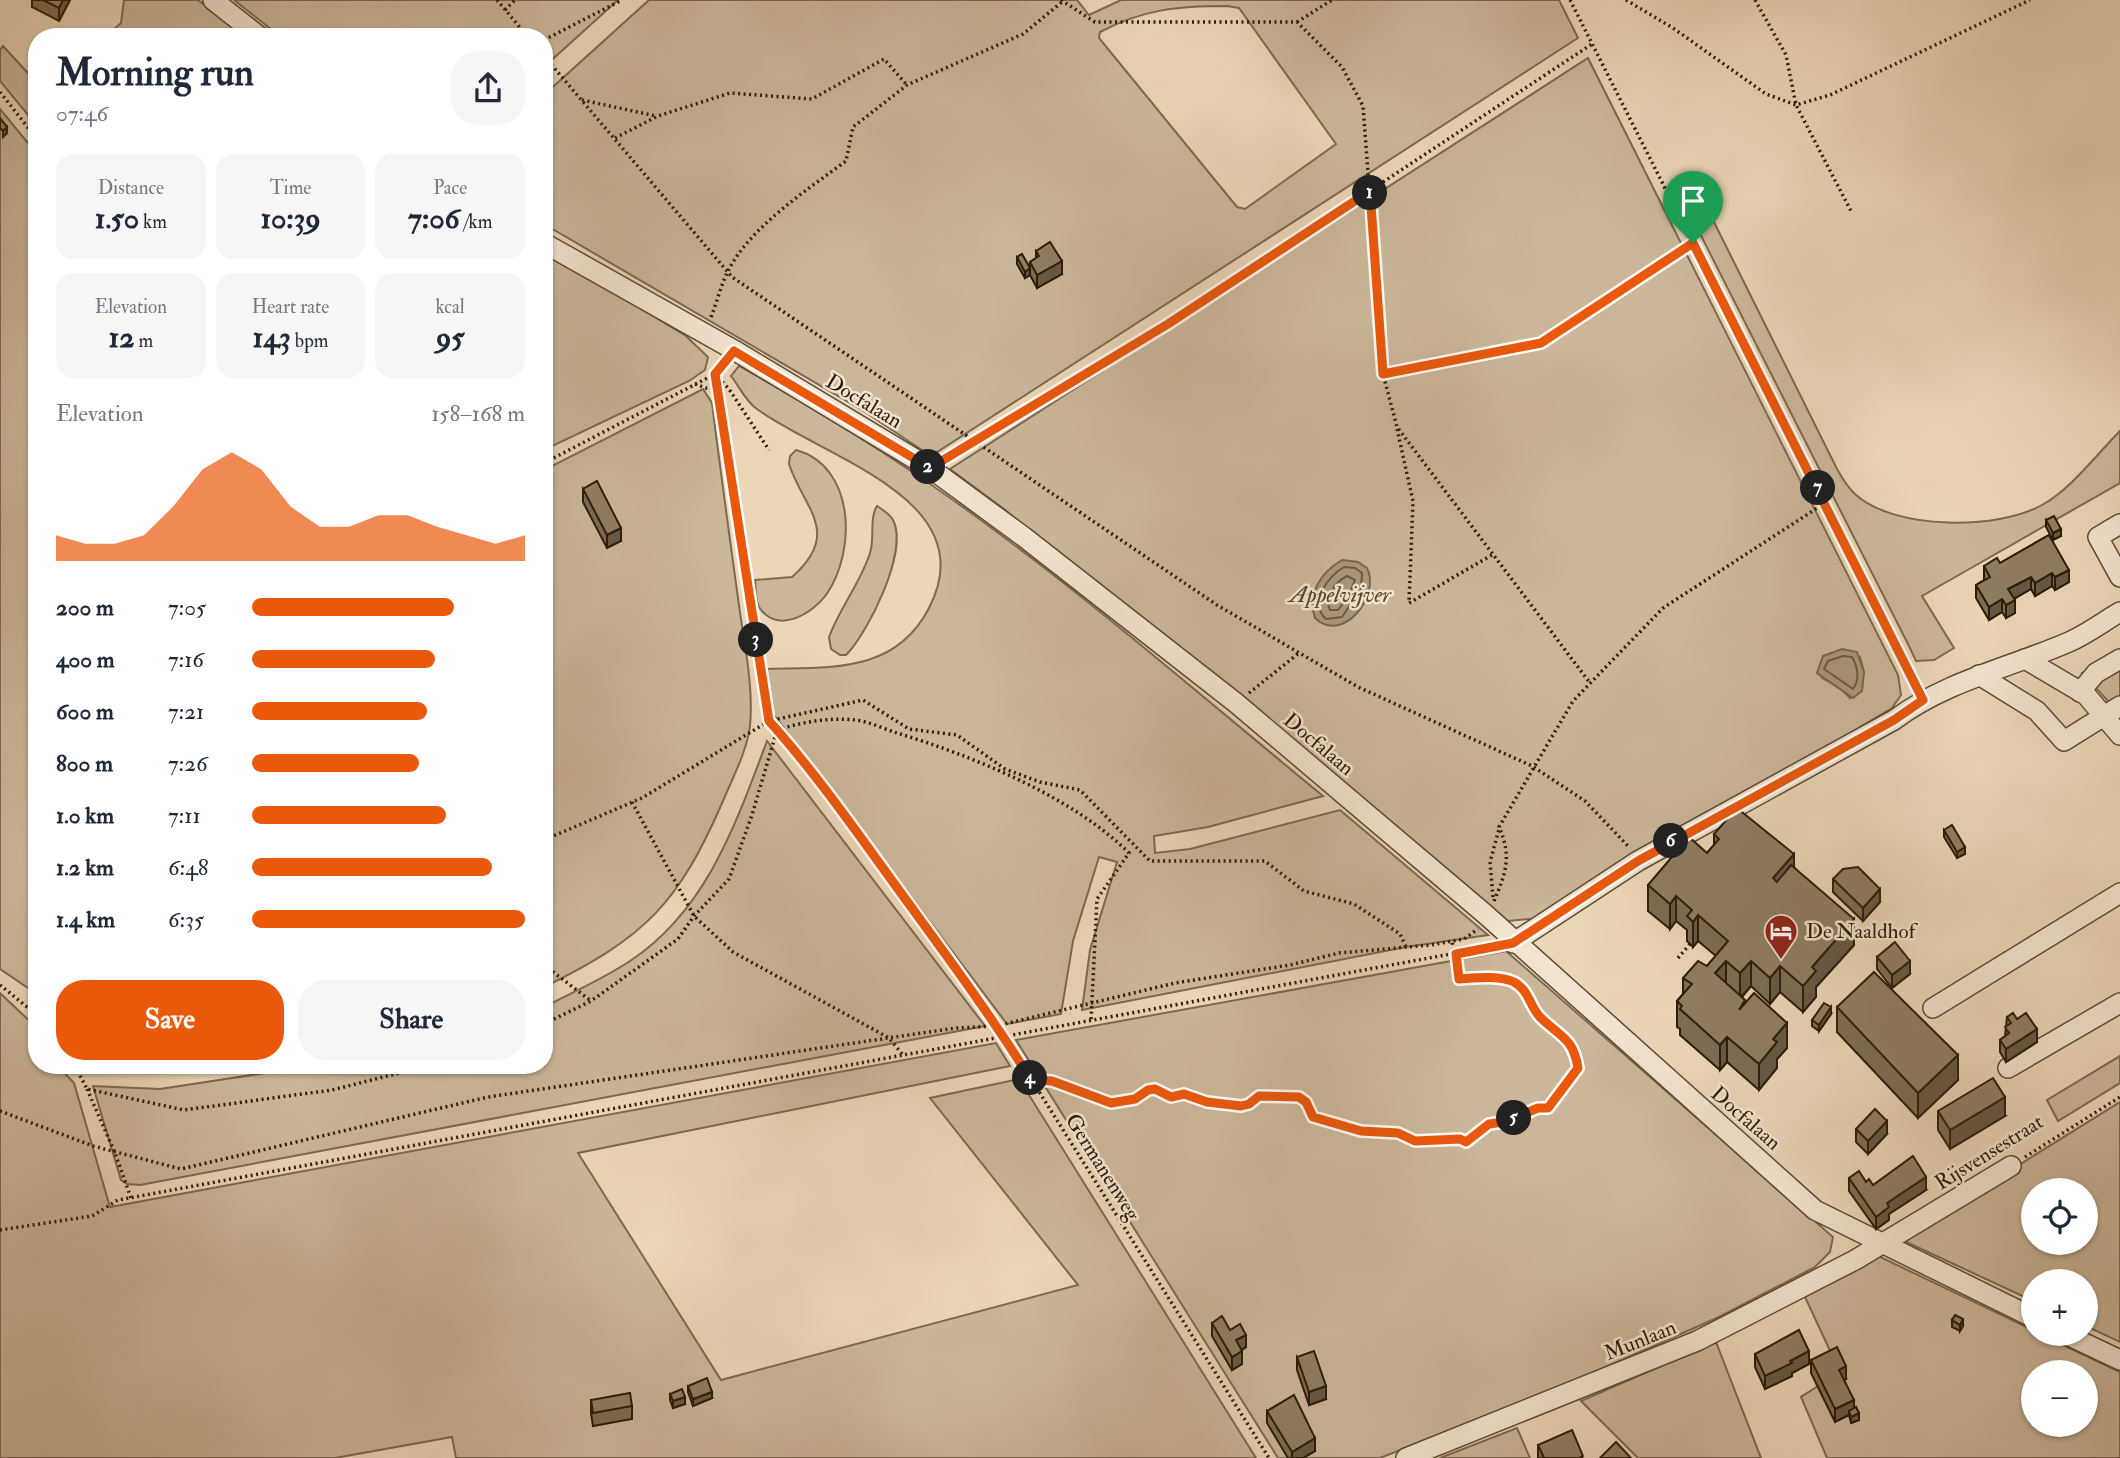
<!DOCTYPE html>
<html lang="en">
<head>
<meta charset="utf-8">
<style>
  :root { --surface:#fff; --page:#f6f6f7; --text:#1f2937; --muted:#747a83; --accent:#ea580c }
  body { margin:0; font-family:"IM FELL Double Pica",serif; background:var(--page); color:var(--text); height:100vh; display:flex; flex-direction:column; font-size:26px; white-space:nowrap }
  * { box-sizing:border-box; margin:0 }
  p { font-size:23px; color:var(--muted) }
  .icon { flex:none; width:38px; height:38px; fill:none; stroke:currentColor; stroke-width:2; stroke-linecap:round; stroke-linejoin:round }
  .map { position:relative; flex:1; overflow:hidden }
  .details { position:absolute; left:28px; top:28px; width:525px; height:1046px; display:flex; flex-direction:column; background:var(--surface); border-radius:28px; box-shadow:0 2px 5px #0004 }
  .details>* { flex:none }
  .buttons { position:absolute; left:2021px; top:1178px; display:grid; gap:14px }
  .buttons a { display:grid; place-items:center; width:77px; height:77px; border-radius:50%; background:var(--surface); box-shadow:0 2px 5px #0004; font-size:35px }
  .pin { position:absolute; display:grid; place-items:center; width:60px; height:60px; color:#fff; margin:-72px -30px; border-radius:50% 50% 50% 0; rotate:-45deg; box-shadow:0 0 7px #0007 }
  .pin .icon { rotate:45deg }
  .km { position:absolute; width:35px; height:35px; margin:-18px; border-radius:50%; background:#222; color:#fff; font-size:19px; line-height:35px; text-align:center }
  .round { display:grid; place-items:center; flex:none; width:74px; height:74px; border-radius:28px; background:var(--page) }
  .overview { display:flex; align-items:center; justify-content:space-between; height:119px; padding:0 28px }
  h1 { font-size:38px; font-weight:700; line-height:52px }
  .figures { display:grid; grid-template-columns:repeat(3,1fr); gap:10px; height:119px; padding:7px 28px }
  .figures div { display:grid; align-content:center; border-radius:18px; background:var(--page); text-align:center }
  .figures b { font-size:30px; font-weight:700 }
  .figures small { font-size:19px; font-weight:400 }
  .figures p { font-size:19px }
  .chart { height:196px; padding:14px 28px }
  .chart p { display:flex; justify-content:space-between }
  .chart svg { width:100%; height:126px; margin-top:7px; fill:var(--accent); opacity:.7 }
  .button { display:flex; gap:14px; margin-top:auto; padding:14px 28px }
  .button a { flex:1; height:80px; border-radius:28px; background:var(--accent); color:#fff; font-size:28px; font-weight:700; line-height:80px; text-align:center }
  .button a+a { background:var(--page); color:var(--text) }
  ul { padding:0 28px; list-style:none; font-size:23px }
  li { display:grid; grid-template-columns:112px 84px 1fr; align-items:center; height:52px }
  li i { height:18px; border-radius:9px; background:var(--accent) }
  .map>svg:first-child { display:block }
</style>
</head>
<body>
<div class="map">
<svg width="2120" height="1458" viewBox="0 0 2120 1458">
  <rect width="100%" height="100%" fill="#ebd6b7"/>
  <filter id="stains"><feTurbulence type="fractalNoise" baseFrequency=".00286" numOctaves="4"/><feColorMatrix values="0 0 0 0 .2 0 0 0 0 .09 0 0 0 0 .02 0 0 0 .5 -.17"/></filter>
  <radialGradient id="worn" r=".72"><stop offset=".6" stop-color="#630" stop-opacity="0"/><stop offset="1" stop-color="#630" stop-opacity=".3"/></radialGradient>
  <g fill="#cbb699" stroke="#7c6950" stroke-width="2" fill-rule="evenodd">
    <path d="M 124,0 L 198,0 L 245,37 L 105,37 L 121,23 Z"/>
    <path d="M 234,0 L 618,0 L 544,67 L 544,37 L 281,37 Z"/>
    <path d="M 649,0 L 1077,0 L 1089,15 L 1121,0 L 1559,0 L 1578,38 L 931,456 L 862,410 L 544,224 L 544,95 ZM 1227,6 L 1239,8 L 1336,144 L 1245,209 L 1237,207 L 1099,38 L 1100,32 C 1144,9 1178,6 1227,6 Z"/>
    <path d="M 3,46 L 37,83 L 37,126 L 0,81 L 0,50 Z"/>
    <path d="M 1588,58 L 1898,675 L 1901,695 L 1892,708 L 1540,918 L 1508,921 L 1004,509 L 950,469 ZM 1860,657 L 1864,672 L 1850,698 L 1839,687 L 1822,678 Z"/>
    <path d="M 0,109 L 37,154 L 37,994 L 0,969 Z"/>
    <path d="M 1701,206 L 1711,216 L 1837,469 C 1842,478 1848,488 1856,495 C 1896,530 1997,530 2042,505 C 2071,489 2096,455 2120,431 L 2120,483 L 1922,596 L 1954,648 L 1934,660 L 1916,661 L 1909,646 L 1687,208 Z"/>
    <path d="M 544,250 L 686,336 L 708,357 L 705,370 L 689,381 L 544,450 Z"/>
    <path d="M 739,366 C 805,403 871,443 933,486 C 1069,580 1195,691 1323,796 L 1208,827 L 1154,836 L 1155,853 L 1190,849 L 1340,810 L 1488,935 L 1406,947 L 1082,1010 L 1090,950 L 1117,862 L 1099,857 L 1073,941 L 1061,1014 L 1007,1024 L 771,711 L 766,669 C 830,667 895,674 929,608 C 986,499 821,457 757,409 C 746,402 739,386 731,376 Z"/>
    <path d="M 703,389 L 712,403 C 720,468 729,533 738,598 C 743,639 754,684 750,726 C 747,751 733,777 723,801 C 678,904 646,937 544,987 L 544,470 Z"/>
    <path d="M 796,450 C 855,466 857,551 826,595 C 812,614 777,635 759,607 C 755,600 756,588 755,580 L 792,577 C 843,532 803,508 789,464 L 790,456 Z"/>
    <path d="M 877,506 C 883,510 890,514 893,520 C 909,551 868,633 846,655 L 840,655 L 831,649 L 829,637 C 840,607 860,584 870,553 C 875,538 869,518 877,506 Z"/>
    <path d="M 2120,652 L 2120,714 L 2082,673 Z"/>
    <path d="M 767,741 L 985,1026 L 140,1185 L 127,1184 L 121,1180 L 93,1086 L 160,1089 L 311,1066 L 544,1066 L 544,1007 C 573,992 603,979 630,961 C 707,910 736,823 767,741 Z"/>
    <path d="M 1506,951 L 1833,1237 L 1830,1252 L 1815,1267 L 1719,1317 L 1563,1386 L 1380,1458 L 1278,1458 L 1016,1040 Z"/>
    <path d="M 0,993 L 37,1028 L 37,1066 L 58,1066 L 74,1083 L 110,1207 L 996,1043 L 1010,1066 L 578,1153 L 721,1380 L 1078,1285 L 930,1098 L 1019,1079 L 1256,1458 L 456,1458 L 452,1437 L 335,1458 L 0,1458 Z"/>
    <path d="M 2120,1056 L 2120,1083 L 2058,1121 L 2047,1100 Z"/>
    <path d="M 96,1066 L 194,1066 C 165,1071 125,1078 96,1066 Z"/>
    <path d="M 2120,1102 L 2120,1342 L 2086,1326 L 2086,1281 L 2034,1281 L 2033,1301 L 1900,1239 ZM 2034,1190 L 2086,1190 L 2086,1242 L 2034,1242 Z"/>
    <path d="M 1874,1254 L 2033,1330 L 2034,1334 L 2040,1334 L 2120,1372 L 2120,1458 L 1827,1458 L 1801,1397 L 1840,1372 L 1804,1295 ZM 2034,1372 L 2086,1372 L 2086,1424 L 2034,1424 Z"/>
    <path d="M 1716,1342 L 1761,1458 L 1638,1458 L 1581,1401 Z"/>
    <path d="M 1517,1428 L 1530,1458 L 1440,1458 Z"/>
  </g>
  <g fill="#aa977b" stroke="#78664c" stroke-width="2">
    <path d="M 1342,560 L 1358,562 L 1367,568 C 1381,595 1343,645 1315,618 C 1307,594 1320,573 1342,560 Z"/>
    <path d="M 1842,649 L 1857,652 L 1864,672 L 1862,691 L 1853,698 L 1817,673 L 1823,656 Z"/>
  </g>
  <g fill="none" stroke-linecap="round" stroke-linejoin="round">
    <g stroke="#6b5a40" stroke-width="2">
      <path d="M 1344,567 L 1355,568 L 1362,573 L 1361,589 L 1342,617 L 1326,619 C 1308,603 1328,576 1344,567 Z"/>
      <path d="M 1347,576 L 1355,580 L 1348,597 L 1338,610 L 1330,610 C 1324,597 1335,582 1347,576 Z"/>
      <path d="M 1843,656 L 1852,657 C 1858,667 1860,680 1853,689 L 1824,669 L 1828,661 Z"/>
    </g>
    <defs>
      <g id="minor">
        <path d="M 213,0 L 260,37"/>
        <path d="M 544,243 L 734,350 L 930,468 L 1024,537 L 1236,703 L 1485,914 L 1815,1210 L 2034,1318"/>
        <path d="M 2120,524 L 2098,537 L 2120,577"/>
        <path d="M 2025,659 L 2086,695 L 2120,735"/>
        <path d="M 1979,675 L 2037,711 L 2064,741 L 2120,706"/>
        <path d="M 2080,692 L 2096,673 L 2120,659"/>
        <path d="M 1513,943 L 1638,861 L 1894,720 C 1946,681 2009,668 2069,642 C 2087,634 2103,622 2120,612"/>
        <path d="M 1933,1008 L 2120,893"/>
        <path d="M 2008,1068 L 2120,1003"/>
        <path d="M 2065,1334 L 2120,1360"/>
        <path d="M 1406,1458 L 1697,1341 L 1855,1260 L 2011,1166"/>
      </g>
    </defs>
    <use href="#minor" stroke="#5c4a32" stroke-width="22"/>
    <g stroke="#2c1c06" stroke-width="3.5" stroke-dasharray="2 3.5" stroke-linecap="butt">
      <path d="M 497,0 L 528,37"/>
      <path d="M 1061,0 L 1095,22 L 1297,22 L 1342,67 L 1363,106 L 1383,374 L 1397,427 L 1590,683"/>
      <path d="M 1570,0 L 1916,685"/>
      <path d="M 1626,0 L 1673,28 L 1766,94 L 1796,105 L 1830,95 L 2030,0"/>
      <path d="M 1755,0 L 1786,55 L 1796,105 L 1852,213"/>
      <path d="M 505,10 L 515,0"/>
      <path d="M 1297,22 L 1332,0"/>
      <path d="M 544,40 L 622,0"/>
      <path d="M 544,56 L 732,277 L 1217,605 L 1358,687 L 1532,766 L 1585,801 L 1628,846"/>
      <path d="M 0,92 L 37,139"/>
      <path d="M 582,100 L 656,116"/>
      <path d="M 615,138 L 658,116 L 730,93 L 812,99 L 884,59 L 907,85"/>
      <path d="M 711,317 C 717,302 721,285 728,271 C 750,227 807,190 846,161 L 853,127 L 907,85 L 1023,34 L 1062,2"/>
      <path d="M 724,363 L 715,374 L 769,721 L 795,749 L 1006,1039 L 1269,1458"/>
      <path d="M 1383,374 L 1541,343 L 1693,243"/>
      <path d="M 695,384 L 706,388 L 716,387"/>
      <path d="M 1397,429 L 1413,501 L 1409,603 L 1492,555"/>
      <path d="M 946,458 L 1168,324 L 1592,44"/>
      <path d="M 544,463 L 715,374 L 729,389 L 769,450"/>
      <path d="M 1249,693 L 1299,653"/>
      <path d="M 777,730 C 802,722 830,717 856,720 C 870,722 884,729 897,733 C 973,756 1073,797 1129,853 L 1097,899 L 1091,1021"/>
      <path d="M 632,802 L 694,916 L 733,952 L 889,1038 L 903,1055"/>
      <path d="M 544,840 L 642,798 L 769,721 L 863,700 L 909,729 L 957,735 L 1005,769 L 1040,782 L 1080,790 L 1150,861 L 1265,861 L 1304,891 L 1354,904 L 1400,934 L 1406,947"/>
      <path d="M 1493,897 L 1490,862 L 1499,829"/>
      <path d="M 1494,901 C 1506,873 1512,856 1499,827 L 1573,701 L 1663,608 L 1825,503"/>
      <path d="M 1678,958 L 1690,944"/>
      <path d="M 544,965 L 591,1001"/>
      <path d="M 0,985 L 37,1015"/>
      <path d="M 544,1024 L 591,1001 L 678,939 L 694,916 L 729,879 L 752,815 L 777,730"/>
      <path d="M 75,1066 L 87,1089 L 184,1110 L 332,1090 L 427,1066"/>
      <path d="M 1033,1080 C 1059,1080 1085,1094 1110,1102 C 1127,1108 1143,1086 1155,1089 C 1161,1090 1165,1095 1170,1096 C 1175,1097 1181,1094 1186,1095 C 1211,1100 1236,1115 1259,1096 L 1299,1097 L 1306,1102 L 1313,1117 L 1361,1131 L 1398,1133 L 1415,1141 L 1460,1139 L 1466,1142 L 1489,1124 L 1504,1122 L 1538,1108 L 1548,1108 L 1579,1068 C 1573,1037 1560,1037 1540,1017 C 1530,1007 1529,990 1514,982 C 1499,975 1475,978 1459,979 L 1452,941"/>
      <path d="M 87,1089 L 115,1153 L 131,1198"/>
      <path d="M 0,1111 L 93,1146 L 181,1169 L 488,1097 L 956,1028 L 996,1026 L 1175,983 L 1290,965 L 1339,953 L 1431,945 L 1464,939 L 1478,929"/>
      <path d="M 2025,1157 L 2120,1097"/>
      <path d="M 0,1230 L 92,1216 L 118,1200 L 1494,946"/>
    </g>
    <use href="#minor" stroke="#f2e4d0" stroke-width="19"/>
  </g>
  <g fill="#7b6c54" stroke="#2c1c06" stroke-width="2">
    <path d="M 32,0 L 70,0 L 59,21 L 32,7 Z"/>
    <path d="M 1036,251 L 1062,274 L 1037,288 L 1030,275 L 1025,278 L 1017,264 L 1017,257 L 1030,267 L 1030,262 L 1036,258 Z"/>
    <path d="M 583,489 L 621,541 L 607,548 L 583,502 Z"/>
    <path d="M 2046,520 L 2061,536 L 2053,540 L 2046,527 Z"/>
    <path d="M 2049,535 L 2069,582 L 2055,590 L 2052,586 L 2035,596 L 2031,589 L 2014,599 L 2015,613 L 2006,618 L 2002,612 L 1989,620 L 1976,598 L 1976,585 L 1984,580 L 1984,566 L 2000,563 Z"/>
    <path d="M 1944,830 L 1965,854 L 1957,858 L 1944,837 Z"/>
    <path d="M 1714,834 L 1794,867 L 1854,945 L 1816,987 L 1816,997 L 1803,1012 L 1780,992 L 1770,1004 L 1751,986 L 1742,997 L 1745,1003 L 1787,1048 L 1777,1059 L 1777,1068 L 1759,1090 L 1727,1062 L 1720,1070 L 1680,1035 L 1680,1029 L 1677,1027 L 1677,1001 L 1683,994 L 1683,978 L 1707,966 L 1716,956 L 1698,941 L 1693,947 L 1687,941 L 1687,930 L 1676,921 L 1670,929 L 1648,911 L 1648,885 L 1707,853 L 1714,845 Z"/>
    <path d="M 1833,879 L 1880,902 L 1863,921 L 1833,892 Z"/>
    <path d="M 1877,957 L 1910,974 L 1892,988 L 1877,969 Z"/>
    <path d="M 1837,1007 L 1958,1080 L 1918,1118 L 1837,1032 Z"/>
    <path d="M 1831,1014 L 1819,1031 L 1812,1026 L 1812,1020 Z"/>
    <path d="M 2007,1017 L 2017,1019 L 2037,1042 L 2006,1062 L 2000,1052 L 2000,1040 L 2005,1036 Z"/>
    <path d="M 1938,1111 L 2005,1116 L 1950,1149 L 1938,1130 Z"/>
    <path d="M 1856,1129 L 1887,1134 L 1868,1154 L 1856,1142 Z"/>
    <path d="M 1849,1178 L 1873,1185 L 1926,1190 L 1889,1214 L 1889,1220 L 1876,1229 L 1849,1191 Z"/>
    <path d="M 1952,1320 L 1963,1326 L 1960,1331 L 1952,1327 Z"/>
    <path d="M 1212,1323 L 1230,1330 L 1246,1347 L 1242,1350 L 1242,1364 L 1232,1370 L 1212,1336 Z"/>
    <path d="M 1755,1354 L 1809,1364 L 1792,1373 L 1792,1376 L 1765,1389 L 1755,1367 Z"/>
    <path d="M 1297,1357 L 1326,1399 L 1309,1405 L 1297,1370 Z"/>
    <path d="M 1811,1360 L 1846,1379 L 1844,1380 L 1859,1420 L 1851,1423 L 1849,1415 L 1835,1422 L 1811,1373 Z"/>
    <path d="M 688,1386 L 712,1398 L 693,1406 L 688,1392 Z"/>
    <path d="M 670,1394 L 685,1404 L 673,1408 L 670,1400 Z"/>
    <path d="M 591,1400 L 632,1406 L 632,1419 L 593,1426 L 591,1413 Z"/>
    <path d="M 1267,1411 L 1315,1451 L 1303,1458 L 1288,1458 L 1267,1423 Z"/>
    <path d="M 1538,1445 L 1583,1458 L 1538,1458 Z"/>
  </g>
  <g fill="#645845" stroke="#2c1c06" stroke-width="2">
    <path d="M 63,0 L 70,0 L 59,21 L 59,8 Z"/>
    <path d="M 7,127 L 7,133 L 3,137 L 3,131 Z"/>
    <path d="M 1062,261 L 1062,274 L 1037,288 L 1037,275 Z"/>
    <path d="M 1030,268 L 1030,275 L 1025,278 L 1025,272 Z"/>
    <path d="M 621,528 L 621,541 L 607,548 L 607,535 Z"/>
    <path d="M 2061,529 L 2061,536 L 2053,540 L 2053,533 Z"/>
    <path d="M 2069,570 L 2069,582 L 2055,590 L 2055,577 Z"/>
    <path d="M 2052,573 L 2052,586 L 2035,596 L 2035,583 Z"/>
    <path d="M 2031,577 L 2031,589 L 2008,602 L 2008,589 Z"/>
    <path d="M 2002,599 L 2002,612 L 1989,620 L 1989,607 Z"/>
    <path d="M 2015,600 L 2015,613 L 2006,618 L 2006,605 Z"/>
    <path d="M 1965,847 L 1965,854 L 1957,858 L 1957,852 Z"/>
    <path d="M 1794,854 L 1794,879 L 1773,903 L 1773,878 Z"/>
    <path d="M 1880,889 L 1880,902 L 1863,921 L 1863,908 Z"/>
    <path d="M 1676,896 L 1676,921 L 1670,929 L 1670,904 Z"/>
    <path d="M 1698,915 L 1698,941 L 1693,947 L 1693,922 Z"/>
    <path d="M 1854,919 L 1854,945 L 1816,987 L 1816,997 L 1803,1012 L 1803,986 L 1812,967 Z"/>
    <path d="M 1726,961 L 1726,986 L 1715,973 Z"/>
    <path d="M 1751,961 L 1751,986 L 1740,998 L 1740,973 Z"/>
    <path d="M 1910,961 L 1910,974 L 1892,988 L 1892,975 Z"/>
    <path d="M 1780,966 L 1780,992 L 1770,1004 L 1770,978 Z"/>
    <path d="M 1831,1007 L 1831,1014 L 1819,1031 L 1819,1025 Z"/>
    <path d="M 1787,1023 L 1787,1048 L 1777,1059 L 1777,1068 L 1759,1090 L 1759,1064 L 1773,1039 Z"/>
    <path d="M 2037,1029 L 2037,1042 L 2006,1062 L 2006,1049 Z"/>
    <path d="M 1727,1037 L 1727,1062 L 1720,1070 L 1720,1045 Z"/>
    <path d="M 1958,1055 L 1958,1080 L 1918,1118 L 1918,1093 Z"/>
    <path d="M 2005,1097 L 2005,1116 L 1950,1149 L 1950,1130 Z"/>
    <path d="M 1887,1121 L 1887,1134 L 1868,1154 L 1868,1141 Z"/>
    <path d="M 1926,1177 L 1926,1190 L 1889,1214 L 1889,1220 L 1876,1229 L 1876,1217 L 1887,1203 Z"/>
    <path d="M 1963,1319 L 1963,1326 L 1960,1331 L 1960,1325 Z"/>
    <path d="M 1246,1335 L 1246,1347 L 1236,1353 L 1236,1340 Z"/>
    <path d="M 1242,1351 L 1242,1364 L 1232,1370 L 1232,1357 Z"/>
    <path d="M 1809,1351 L 1809,1364 L 1792,1373 L 1792,1376 L 1765,1389 L 1765,1376 L 1790,1361 Z"/>
    <path d="M 1846,1366 L 1846,1379 L 1839,1383 L 1839,1370 Z"/>
    <path d="M 1326,1386 L 1326,1399 L 1309,1405 L 1309,1392 Z"/>
    <path d="M 712,1392 L 712,1398 L 693,1406 L 693,1399 Z"/>
    <path d="M 685,1397 L 685,1404 L 673,1408 L 673,1401 Z"/>
    <path d="M 1854,1400 L 1854,1413 L 1849,1411 L 1849,1415 L 1835,1422 L 1835,1409 Z"/>
    <path d="M 1859,1413 L 1859,1420 L 1851,1423 L 1851,1417 Z"/>
    <path d="M 1315,1438 L 1315,1451 L 1303,1458 L 1292,1458 L 1292,1452 Z"/>
  </g>
  <g fill="#8f7d62" stroke="#2c1c06" stroke-width="2">
    <path d="M 43,0 L 63,0 L 59,8 Z"/>
    <path d="M 0,118 L 7,127 L 3,131 L 0,128 Z"/>
    <path d="M 1050,242 L 1062,261 L 1037,275 L 1030,262 L 1039,256 L 1036,251 Z"/>
    <path d="M 1022,254 L 1030,268 L 1025,272 L 1017,257 Z"/>
    <path d="M 597,481 L 621,528 L 607,535 L 583,489 Z"/>
    <path d="M 2054,516 L 2061,529 L 2053,533 L 2046,520 Z"/>
    <path d="M 2049,535 L 2069,570 L 2055,577 L 2052,573 L 2035,583 L 2031,577 L 2008,589 L 2015,600 L 2006,605 L 2002,599 L 1989,607 L 1976,585 L 1990,577 L 1984,566 L 1997,558 L 2000,563 Z"/>
    <path d="M 1737,808 L 1794,854 L 1773,878 L 1777,882 L 1791,865 L 1854,919 L 1812,967 L 1816,971 L 1803,986 L 1780,966 L 1770,978 L 1751,961 L 1740,973 L 1726,961 L 1715,973 L 1745,1000 L 1739,1010 L 1754,993 L 1787,1023 L 1773,1039 L 1777,1042 L 1759,1064 L 1727,1037 L 1720,1045 L 1680,1009 L 1682,1006 L 1677,1001 L 1692,984 L 1683,978 L 1698,961 L 1707,966 L 1728,941 L 1698,915 L 1693,922 L 1687,916 L 1692,910 L 1676,896 L 1670,904 L 1648,885 L 1689,837 L 1707,853 L 1719,839 L 1714,834 Z"/>
    <path d="M 1952,825 L 1965,847 L 1957,852 L 1944,830 Z"/>
    <path d="M 1858,867 L 1880,889 L 1863,908 L 1833,879 L 1843,869 Z"/>
    <path d="M 1895,942 L 1910,961 L 1892,975 L 1877,957 Z"/>
    <path d="M 1874,972 L 1958,1055 L 1918,1093 L 1837,1007 Z"/>
    <path d="M 1824,1003 L 1831,1007 L 1819,1025 L 1812,1020 Z"/>
    <path d="M 2013,1013 L 2017,1019 L 2026,1013 L 2037,1029 L 2006,1049 L 2000,1040 L 2009,1033 L 2005,1027 L 2011,1023 L 2007,1017 Z"/>
    <path d="M 1993,1078 L 2005,1097 L 1950,1130 L 1938,1111 Z"/>
    <path d="M 1875,1109 L 1887,1121 L 1868,1141 L 1856,1129 Z"/>
    <path d="M 1913,1156 L 1926,1177 L 1887,1203 L 1889,1207 L 1876,1217 L 1849,1178 L 1859,1171 L 1866,1182 L 1869,1179 L 1873,1185 Z"/>
    <path d="M 1955,1315 L 1963,1319 L 1960,1325 L 1952,1320 Z"/>
    <path d="M 1222,1316 L 1230,1330 L 1240,1324 L 1246,1335 L 1236,1340 L 1242,1351 L 1232,1357 L 1212,1323 Z"/>
    <path d="M 1799,1330 L 1809,1351 L 1790,1361 L 1792,1363 L 1765,1376 L 1755,1354 Z"/>
    <path d="M 1837,1347 L 1846,1366 L 1839,1370 L 1854,1400 L 1835,1409 L 1811,1360 Z"/>
    <path d="M 1314,1351 L 1326,1386 L 1309,1392 L 1297,1357 Z"/>
    <path d="M 707,1378 L 712,1392 L 693,1399 L 688,1386 Z"/>
    <path d="M 682,1389 L 685,1397 L 673,1401 L 670,1394 Z"/>
    <path d="M 630,1393 L 632,1406 L 593,1413 L 591,1400 Z"/>
    <path d="M 1294,1395 L 1315,1438 L 1292,1452 L 1267,1411 Z"/>
    <path d="M 1856,1407 L 1859,1413 L 1851,1417 L 1849,1411 Z"/>
    <path d="M 1572,1430 L 1583,1456 L 1579,1458 L 1544,1458 L 1538,1445 Z"/>
    <path d="M 1616,1442 L 1631,1458 L 1600,1458 Z"/>
  </g>
  <g fill="none" stroke-linecap="round" stroke-linejoin="round">
    <defs>
      <path id="route" d="M 1370,191 L 1383,374 L 1541,343 L 1693,243 L 1923,700 L 1894,720 L 1638,861 L 1513,943 L 1456,954 L 1459,979 C 1475,978 1499,975 1514,982 C 1529,990 1530,1007 1540,1017 C 1560,1037 1573,1037 1578,1068 L 1548,1108 L 1538,1108 L 1504,1122 L 1489,1124 L 1466,1142 L 1460,1139 L 1415,1141 L 1398,1133 L 1361,1131 L 1313,1117 L 1306,1102 L 1299,1097 L 1259,1096 L 1249,1104 L 1241,1106 L 1207,1102 L 1184,1094 L 1171,1097 L 1155,1089 L 1148,1090 L 1135,1099 L 1111,1103 L 1052,1081 L 1031,1080 C 989,1012 940,947 893,882 C 853,827 814,771 769,721 L 715,374 L 734,351 L 930,468 L 1168,324 Z"/>
    </defs>
    <use href="#route" stroke="#fff" stroke-width="14"/>
    <use href="#route" stroke="#ea580c" stroke-width="9"/>
  </g>
  <defs>
    <symbol id="hotel-pin" viewBox="-11 -11 22 30"><path d="M0 17L-7.5 6A9.5 9.5 0 1 1 7.5 6Z" fill="#8f2418" stroke="#f2e4d0"/><path d="M-6-4.5h1.5V1H6V5H4.5V3h-9V5H-6ZM-4 0a1.8 1.8 0 1 1 3.6 0ZM.5 0V-2.5h3Q6-2.5 6 0Z" fill="#fff"/></symbol>
  </defs>
  <g fill-rule="evenodd">
    <use href="#hotel-pin" x="1762" y="912" width="38" height="52"/>
  </g>
  <g text-anchor="middle" stroke-width="5" stroke-linejoin="round" paint-order="stroke">
    <g font-size="21" fill="#2c1c06" stroke="#f2e4d0">
      <text transform="translate(864 401) rotate(31)" y="7">Docfalaan</text>
      <text transform="translate(1319 744) rotate(40)" y="7">Docfalaan</text>
      <text transform="translate(1746 1118) rotate(41)" y="7">Docfalaan</text>
      <text transform="translate(1989 1152) rotate(-32)" y="7">Rijsvensestraat</text>
      <text transform="translate(1103 1167) rotate(58)" y="7">Germanenweg</text>
      <text transform="translate(1640 1340) rotate(-22)" y="7">Munlaan</text>
    </g>
    <g font-size="21" fill="#2c1c06" stroke="#f2e4d0" text-anchor="start">
      <text x="1806" y="938">De Naaldhof</text>
    </g>
    <g font-size="23" font-style="italic" fill="#58472f" stroke="#f2e4d0">
      <text x="1340" y="602">Appelvijver</text>
    </g>
  </g>
  <rect width="100%" height="100%" filter="url(#stains)"/>
  <rect width="100%" height="100%" fill="url(#worn)"/>
</svg>
<div class="buttons">
<a><svg class="icon" aria-label="locate" viewBox="0 0 24 24"><circle cx="12" cy="12" r="6"/><path d="M12 2v4M12 18v4M2 12h4M18 12h4"/></svg></a>
<a>+</a>
<a>−</a>
</div>
<div class="pin" style="left:1693px;top:243px;background:#1e9e55"><svg class="icon" aria-label="arrive" viewBox="0 0 24 24"><path d="M6 21V4h12l-3 4 3 4H6"/></svg></div>
<b class="km" style="left:1370px;top:193px">1</b>
<b class="km" style="left:928px;top:467px">2</b>
<b class="km" style="left:756px;top:640px">3</b>
<b class="km" style="left:1030px;top:1078px">4</b>
<b class="km" style="left:1514px;top:1118px">5</b>
<b class="km" style="left:1671px;top:841px">6</b>
<b class="km" style="left:1818px;top:488px">7</b>
<section class="details">
<div class="overview"><div><h1>Morning run</h1><p>07:46</p></div><a class="round"><svg class="icon" aria-label="share" viewBox="0 0 24 24"><path d="M12 15V3M7 8l5-5 5 5M5 13v7h14v-7"/></svg></a></div>
<div class="figures">
<div><p>Distance</p><b>1.50<small> km</small></b></div>
<div><p>Time</p><b>10:39</b></div>
<div><p>Pace</p><b>7:06<small> /km</small></b></div>
</div>
<div class="figures">
<div><p>Elevation</p><b>12<small> m</small></b></div>
<div><p>Heart rate</p><b>143<small> bpm</small></b></div>
<div><p>kcal</p><b>95</b></div>
</div>
<div class="chart"><p><span>Elevation</span>158–168 m</p>
<svg viewBox="0 0 160 44" preserveAspectRatio="none"><path d="M0 44V35L10 38L20 38L30 35L40 25L50 12L60 6L70 12L80 25L90 32L100 32L110 28L120 28L130 32L140 35L150 38L160 35V44z"/></svg>
</div>
<ul>
<li><b>200 m</b>7:05<i style="width:74%"></i></li>
<li><b>400 m</b>7:16<i style="width:67%"></i></li>
<li><b>600 m</b>7:21<i style="width:64%"></i></li>
<li><b>800 m</b>7:26<i style="width:61%"></i></li>
<li><b>1.0 km</b>7:11<i style="width:71%"></i></li>
<li><b>1.2 km</b>6:48<i style="width:88%"></i></li>
<li><b>1.4 km</b>6:35<i style="width:100%"></i></li>
</ul>
<div class="button"><a>Save</a><a>Share</a></div>
</section>
</div>
</body>
</html>
